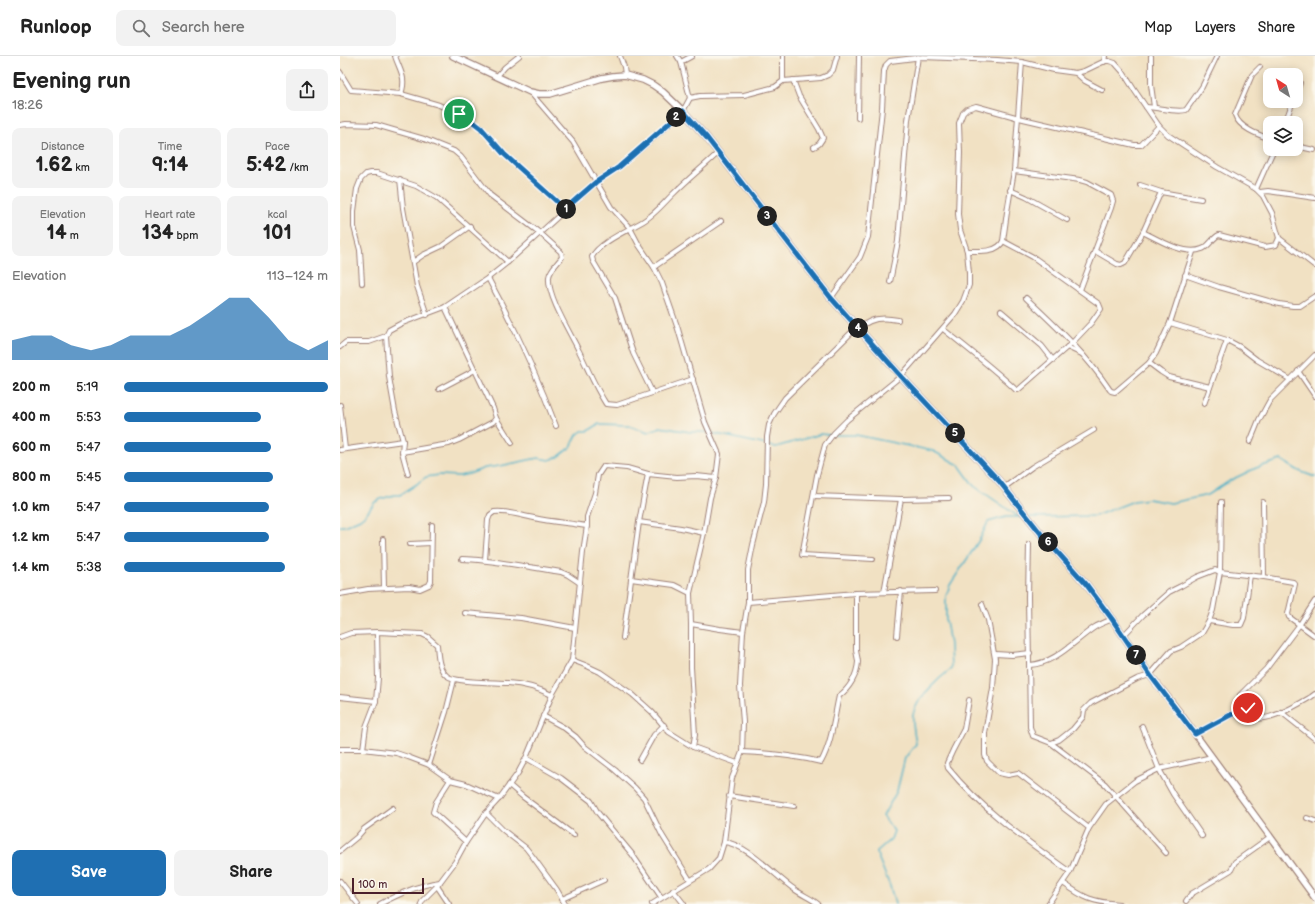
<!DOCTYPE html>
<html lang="en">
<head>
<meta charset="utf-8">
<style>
  :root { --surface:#fff; --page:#f2f2f2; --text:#222; --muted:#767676; --line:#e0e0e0; --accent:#1f6fb2 }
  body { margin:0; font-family:"Balsamiq Sans",sans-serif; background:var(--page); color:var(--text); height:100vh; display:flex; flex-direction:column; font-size:15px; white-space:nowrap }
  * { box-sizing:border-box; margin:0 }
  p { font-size:13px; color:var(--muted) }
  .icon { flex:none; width:22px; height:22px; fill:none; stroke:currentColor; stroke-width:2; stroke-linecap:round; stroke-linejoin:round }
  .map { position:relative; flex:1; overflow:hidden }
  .side { display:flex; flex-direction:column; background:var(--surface); width:340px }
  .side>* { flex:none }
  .needle { width:26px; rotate:323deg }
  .tools { position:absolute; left:923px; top:12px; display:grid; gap:8px }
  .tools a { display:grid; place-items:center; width:40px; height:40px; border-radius:8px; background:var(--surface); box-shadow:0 2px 10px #0003; font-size:20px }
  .scale { position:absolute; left:12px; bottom:10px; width:72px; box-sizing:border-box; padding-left:4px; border:2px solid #4a1f2b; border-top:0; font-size:11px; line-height:14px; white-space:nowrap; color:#4a1f2b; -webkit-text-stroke:3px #fbf7ec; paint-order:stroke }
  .pin { position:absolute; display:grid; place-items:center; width:34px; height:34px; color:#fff; margin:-17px; border:2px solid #fff; border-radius:50%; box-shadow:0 1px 4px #0007 }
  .km { position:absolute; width:20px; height:20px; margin:-10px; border-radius:50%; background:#222; color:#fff; font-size:11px; line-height:20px; text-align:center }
  .round { display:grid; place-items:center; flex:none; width:42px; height:42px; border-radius:8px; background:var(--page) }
  .headline { display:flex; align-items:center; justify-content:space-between; height:68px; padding:0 12px }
  h1 { font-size:22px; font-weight:700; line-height:30px }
  .metrics { display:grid; grid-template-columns:repeat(3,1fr); gap:6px; height:68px; padding:4px 12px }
  .metrics div { display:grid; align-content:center; border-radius:8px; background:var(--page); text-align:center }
  .metrics b { font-size:20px; font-weight:700 }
  .metrics small { font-size:11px; font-weight:400 }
  .metrics p { font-size:11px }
  .chart { height:112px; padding:8px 12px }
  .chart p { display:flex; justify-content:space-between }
  .chart svg { width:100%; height:72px; margin-top:4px; fill:var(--accent); opacity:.7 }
  .action { display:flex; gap:8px; margin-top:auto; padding:8px 12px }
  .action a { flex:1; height:46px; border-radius:8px; background:var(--accent); color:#fff; font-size:16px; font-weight:700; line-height:46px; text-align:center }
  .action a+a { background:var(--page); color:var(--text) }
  ul { padding:0 12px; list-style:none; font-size:13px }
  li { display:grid; grid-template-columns:64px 48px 1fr; align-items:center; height:30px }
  li i { height:10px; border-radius:5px; background:var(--accent) }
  header { display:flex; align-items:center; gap:24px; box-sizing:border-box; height:56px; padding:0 20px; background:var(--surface); border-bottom:1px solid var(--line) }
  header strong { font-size:19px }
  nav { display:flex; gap:22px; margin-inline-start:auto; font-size:14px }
  .search { width:280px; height:36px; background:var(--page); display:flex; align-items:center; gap:10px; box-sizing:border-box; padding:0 14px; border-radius:8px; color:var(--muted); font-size:15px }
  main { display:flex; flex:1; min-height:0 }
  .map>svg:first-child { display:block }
</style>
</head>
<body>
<header>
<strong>Runloop</strong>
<div class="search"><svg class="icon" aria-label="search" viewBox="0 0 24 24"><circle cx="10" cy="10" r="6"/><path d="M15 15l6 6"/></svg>Search here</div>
<nav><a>Map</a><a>Layers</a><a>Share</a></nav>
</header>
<main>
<section class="side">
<div class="headline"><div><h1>Evening run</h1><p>18:26</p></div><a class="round"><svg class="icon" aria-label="share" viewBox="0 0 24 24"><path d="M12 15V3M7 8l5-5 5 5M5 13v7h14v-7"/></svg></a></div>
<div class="metrics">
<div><p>Distance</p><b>1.62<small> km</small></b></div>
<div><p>Time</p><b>9:14</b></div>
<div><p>Pace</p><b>5:42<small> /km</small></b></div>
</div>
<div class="metrics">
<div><p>Elevation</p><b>14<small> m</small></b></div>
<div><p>Heart rate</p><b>134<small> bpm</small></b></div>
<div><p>kcal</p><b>101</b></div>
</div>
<div class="chart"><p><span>Elevation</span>113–124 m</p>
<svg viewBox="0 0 160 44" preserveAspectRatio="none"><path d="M0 44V32L10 29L20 29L30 35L40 38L50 35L60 29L70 29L80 29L90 23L100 15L110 6L120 6L130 18L140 32L150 38L160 32V44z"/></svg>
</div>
<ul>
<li><b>200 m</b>5:19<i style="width:100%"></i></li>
<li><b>400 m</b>5:53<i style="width:67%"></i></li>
<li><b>600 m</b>5:47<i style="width:72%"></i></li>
<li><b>800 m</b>5:45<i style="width:73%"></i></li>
<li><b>1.0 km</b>5:47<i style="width:71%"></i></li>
<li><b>1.2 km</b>5:47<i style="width:71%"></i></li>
<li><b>1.4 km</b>5:38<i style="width:79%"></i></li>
</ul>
<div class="action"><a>Save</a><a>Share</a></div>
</section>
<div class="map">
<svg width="975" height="848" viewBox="0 0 975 848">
  <rect width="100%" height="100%" fill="#fbf7ec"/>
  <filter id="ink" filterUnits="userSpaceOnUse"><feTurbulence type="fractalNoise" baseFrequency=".025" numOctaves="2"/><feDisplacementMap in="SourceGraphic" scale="8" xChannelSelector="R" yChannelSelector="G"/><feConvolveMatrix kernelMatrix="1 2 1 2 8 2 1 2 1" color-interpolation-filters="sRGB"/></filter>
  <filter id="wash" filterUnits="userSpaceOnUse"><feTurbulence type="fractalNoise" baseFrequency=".012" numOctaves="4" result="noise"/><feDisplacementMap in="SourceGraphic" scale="16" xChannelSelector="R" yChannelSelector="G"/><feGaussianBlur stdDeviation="0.9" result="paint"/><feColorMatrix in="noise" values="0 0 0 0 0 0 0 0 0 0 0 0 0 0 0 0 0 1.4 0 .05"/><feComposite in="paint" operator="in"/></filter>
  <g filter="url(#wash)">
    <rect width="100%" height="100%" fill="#f1e1c3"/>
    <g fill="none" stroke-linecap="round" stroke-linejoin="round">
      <g stroke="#48b0c7" stroke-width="1.5">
        <path d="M 372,377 L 436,391 L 481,378 L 490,379"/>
        <path d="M 494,379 L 516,379 L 593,395 L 619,409 L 634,430 L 679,461"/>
        <path d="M 690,461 L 755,460 L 794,445 L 808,443 L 831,447 L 868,439 L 891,424 L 916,412 L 941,404 L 959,415 L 975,421"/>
        <path d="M 0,470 L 4,470 L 20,463 L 25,459 L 35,446 L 41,443 L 54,439 L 60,439 L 77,428 L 79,426 L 86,421 L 99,419 L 119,420 L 129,418 L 145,412 L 160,410 L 198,402 L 209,404 L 218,401 L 231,391 L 237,379 L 242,375 L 248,375 L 259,368 L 289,369 L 308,376 L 320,371 L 350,376 L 368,376"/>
        <path d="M 555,848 L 550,830 L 536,796 L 551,783 L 554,775 L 543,760 L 557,735 L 565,702 L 576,688 C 575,679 572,668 573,659 C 575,644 599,622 611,613 L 610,589 L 606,564 L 606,540 L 610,529 L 631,497 L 641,481 L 648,466 L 666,461 L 686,461"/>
      </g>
    </g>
  </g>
  <g filter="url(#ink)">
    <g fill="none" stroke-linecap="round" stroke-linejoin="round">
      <defs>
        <g id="street">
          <path d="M 55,0 C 60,15 67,22 61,38"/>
          <path d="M 280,0 L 284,11 L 285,19"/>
          <path d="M 337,0 L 341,6 L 350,42"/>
          <path d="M 811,0 L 811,29 L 814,51"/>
          <path d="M 341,6 L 352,0"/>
          <path d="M 764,6 L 765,0"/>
          <path d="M 920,11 L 912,19 L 895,59 C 899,72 919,79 930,83"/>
          <path d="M 0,16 L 11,34 L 61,38 L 82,44 L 99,49 L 132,65 L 141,72 L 164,98 L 225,153"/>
          <path d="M 736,17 L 745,25 L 762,34"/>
          <path d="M 157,20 L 165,11 L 179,0"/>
          <path d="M 453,24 L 459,40 L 479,73 L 483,82 L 479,88 L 474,91"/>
          <path d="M 443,25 L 443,0"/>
          <path d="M 190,36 L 233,86 L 271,151 L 290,172 L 299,189 L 314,211 L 322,227 L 338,273 L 365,366 L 379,398 L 376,422 L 370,442 L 364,477 L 350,537 L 351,568 L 351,611 L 355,679 L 353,691"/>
          <path d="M 956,38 L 960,27"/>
          <path d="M 806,51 C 817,51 836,57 846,54 L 862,31 L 877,0"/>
          <path d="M 518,62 L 519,0"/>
          <path d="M 945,67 L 953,45"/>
          <path d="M 0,69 L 6,68 L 36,69 L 84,83 L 114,95 L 121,101 L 150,139 L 200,177 L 221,196 L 222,201 C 218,207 210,213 209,221 C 207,240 231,278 239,295 C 248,313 255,331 266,348 L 277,349 L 353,323"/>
          <path d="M 956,90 L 974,94"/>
          <path d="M 674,115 L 740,124 L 747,126 L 771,139 L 773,145 L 771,152 L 740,234"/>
          <path d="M 60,123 L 63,152 L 77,230 L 87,259"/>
          <path d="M 800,129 L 821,136 L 861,143"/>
          <path d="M 916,133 L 934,93"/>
          <path d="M 670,134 L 686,141 L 727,164"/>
          <path d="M 920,136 L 928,135 L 975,142"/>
          <path d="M 939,182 L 975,210"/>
          <path d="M 627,195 C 638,195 658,197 663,185 L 667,156 L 674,115 L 682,6"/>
          <path d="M 755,195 L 777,208 L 781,209 L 785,207 L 803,176 L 821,136"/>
          <path d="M 73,206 L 83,199 L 102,190 L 130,170"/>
          <path d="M 314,211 L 381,165"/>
          <path d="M 845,219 L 879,231 L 939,248 L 953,250 L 960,250 L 975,240"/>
          <path d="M 148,222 C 174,270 197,319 216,370"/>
          <path d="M 550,226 L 558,185 L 568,64 L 578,1"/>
          <path d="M 22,227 L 20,194 L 14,171 L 14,155 L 17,133 L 21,123 L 26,118 L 30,117 L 37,117 L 76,130 L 97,142 L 168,206"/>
          <path d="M 491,242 L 520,201 L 528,181 L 542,53 L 544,15 L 546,9 L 550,5 L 583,1 L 657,4 L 682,6 L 714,14 L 736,17 L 744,15 L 765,5 L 769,5 L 775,7 L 783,16 L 795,35 L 819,70 L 828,79 L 877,111 L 916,133 L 923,140 L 932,157 L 939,182 L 936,189 L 925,191 L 879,179 C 872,182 869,191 862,193 C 845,200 819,184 803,176"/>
          <path d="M 686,242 C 717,271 745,297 770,334 L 771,335 L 775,336 L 809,307 L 816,297 L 830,267 L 853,196"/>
          <path d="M 661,255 L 702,290 L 713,304"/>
          <path d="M 830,267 L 887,284 L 900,291 L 917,304 L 951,324"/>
          <path d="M 519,273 C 529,261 544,261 558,264"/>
          <path d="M 603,273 C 628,293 653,312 676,334 L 678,334 L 733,286 L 751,267 L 761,253 L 759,248 L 693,201 L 663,185"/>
          <path d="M 46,280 L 49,321 L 55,355 L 63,385 L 62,396 L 68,418"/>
          <path d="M 0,291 L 6,286 L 29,286 L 46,280 L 49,274 L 60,268 L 105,251 L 148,222 L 168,206 L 256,126 L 279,111 L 311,84 L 343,55 L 350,42 L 360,40 L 404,39 L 435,31 L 443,25 L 481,22 L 488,19 L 493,14 L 497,0"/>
          <path d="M 727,291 L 742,298"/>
          <path d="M 809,307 L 821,316 L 829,321 L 870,331"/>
          <path d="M 958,315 L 975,340"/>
          <path d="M 99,333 L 135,314"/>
          <path d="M 312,336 L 293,297 L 275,242 L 253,205 L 252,201 C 259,186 291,173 305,164 C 316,157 323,148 332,139 C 347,124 363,111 378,97"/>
          <path d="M 864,348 L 887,284"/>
          <path d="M 0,349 L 5,393"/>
          <path d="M 156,362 L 172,387"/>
          <path d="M 910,386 L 919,364 L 930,344 L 975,299"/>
          <path d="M 0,394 L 63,385"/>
          <path d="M 62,396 L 109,388 L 119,384 L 153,366 L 156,362 L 153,352 L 105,251"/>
          <path d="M 665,431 L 692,411 L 754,374"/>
          <path d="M 474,440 L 561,443 L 609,442"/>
          <path d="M 923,446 L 924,521"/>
          <path d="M 299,466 L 341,472 L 364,477"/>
          <path d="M 43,483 L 44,532"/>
          <path d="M 70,488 L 91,487"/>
          <path d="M 689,488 L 688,541 L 690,671 L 693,680 L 711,687 L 765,728 L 826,797"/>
          <path d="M 122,503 C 155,504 188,511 221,516 L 228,519 L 240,527"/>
          <path d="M 533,503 L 462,499 L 477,419 L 485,389 L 494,377 L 507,364 L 561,320 L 615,258 L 623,245 L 629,229 L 629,217 L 627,195 L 620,174 L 618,158 L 620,97 L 619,67 L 623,57 L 627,53 L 636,50 L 679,62 L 794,89 L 801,89 L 819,70"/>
          <path d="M 145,504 L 148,464 L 150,459 L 154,456 C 167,454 181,460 194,462 C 212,466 230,467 247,470"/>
          <path d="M 291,523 L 334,529 L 350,537"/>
          <path d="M 544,536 L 561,443"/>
          <path d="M 0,538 L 28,533 L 69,531 L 80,533 L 89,529 L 91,525 L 92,469"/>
          <path d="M 975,545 L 960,568 L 926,613 L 900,639 C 902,643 907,648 908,653 C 909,657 906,656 910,659 C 922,671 959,648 971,641 L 975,638"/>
          <path d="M 408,546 L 516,537 L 595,535"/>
          <path d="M 642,548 L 648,564 L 655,603 L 653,632 L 645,677 L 645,699 L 647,705 L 659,717 L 668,719 L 678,717 L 749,772"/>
          <path d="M 125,557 L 181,562 L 235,572"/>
          <path d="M 869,565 L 893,569 L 901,569 L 904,562 L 910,519"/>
          <path d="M 351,568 L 380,573 L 403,576"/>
          <path d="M 557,580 L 561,535"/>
          <path d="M 783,580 L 803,559 L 829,536 L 841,530 L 857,521 L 875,514 L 880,516 L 924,521 L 953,526 L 955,528 L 948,558 L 949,561 L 975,580"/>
          <path d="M 0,581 L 11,577 L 37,576 L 82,578 L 88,581 L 97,589 C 98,599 98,613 107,620 C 116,627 155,626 168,627 C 183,628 198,632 212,639"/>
          <path d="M 283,582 L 299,466 L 308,418"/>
          <path d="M 655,598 L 672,599 L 690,597"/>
          <path d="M 232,604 L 245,609 L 260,616 L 292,638 L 312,656 L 329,676 L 353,691 L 397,707"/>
          <path d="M 690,609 C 716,607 734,585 755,571 C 760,568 766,566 772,563"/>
          <path d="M 0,641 L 36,645"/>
          <path d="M 629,644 L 624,673 L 613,694 L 607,707 L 608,712 C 642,754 687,785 730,816"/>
          <path d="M 941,656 L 975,683"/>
          <path d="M 203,660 L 223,671 L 236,681 L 244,690 L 275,714 L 295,732 L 304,742 L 322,779 L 350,824"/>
          <path d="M 802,670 L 819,713 L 833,738 L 862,780"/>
          <path d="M 855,678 L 898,655 L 908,652"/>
          <path d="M 711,687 L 719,684 L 733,673 L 743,661 L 744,654 L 751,647 L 797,623 L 810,619 L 831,595 L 841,591 L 862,577 L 869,565 L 873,554 L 880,516 L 881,446"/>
          <path d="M 0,693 L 23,693 L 56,697 L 68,701 L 89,709 L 110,724 L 126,728 L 159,743"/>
          <path d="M 23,693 L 26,671 L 36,645 L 38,622 L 37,576"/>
          <path d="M 402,696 C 428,697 455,700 481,706 C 492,686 494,662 499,640 C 510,632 517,619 518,606 C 518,602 516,598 516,593 C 516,575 516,556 516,537"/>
          <path d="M 186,702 L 221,722 L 251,745 L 258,757 L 272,774 L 292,798 L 321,841"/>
          <path d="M 300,704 L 314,679 L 324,669"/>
          <path d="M 89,709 L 106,656 L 114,624"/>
          <path d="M 110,724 L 96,746 L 93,756 L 126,786"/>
          <path d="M 169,729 L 183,741 L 234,779"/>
          <path d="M 389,740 L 454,750"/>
          <path d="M 146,757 L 163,774 L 186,792 L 193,801 L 217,834 L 225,848"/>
          <path d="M 967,762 L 975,765"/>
          <path d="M 384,786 C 407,788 435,820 454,833 C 462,839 471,842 478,848"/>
          <path d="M 0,795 L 17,781 L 24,773 L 53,752"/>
          <path d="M 0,825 L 18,848"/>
          <path d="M 723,827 C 744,842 752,846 779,848"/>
          <path d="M 97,830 L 109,848"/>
          <path d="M 333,834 L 344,848"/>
          <path d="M 222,843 L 264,824"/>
          <path d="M 846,845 L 851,838 L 891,814 L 895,806 L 930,781"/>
          <path d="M 40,848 C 59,838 78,829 100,826"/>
          <path d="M 81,848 L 83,844 L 97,830 L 115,806 L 126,786 L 146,757 L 159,743 L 178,717 L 186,702 L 212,639 L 232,604 L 243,496 L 247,470 L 247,461 L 255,437 L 258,419 L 264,410 L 287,412 L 308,418 L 337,421 L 356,420 L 376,422"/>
          <path d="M 312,848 L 369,813 L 379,802 L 384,786 L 392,722 L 402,696 L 403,666 L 400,630 L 403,576 L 408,546 L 408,514 L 413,489 L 424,446 L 426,428 L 427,381 L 429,369 L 434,358 L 445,342 L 517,271"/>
          <path d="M 708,848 L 730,816 L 749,772 L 766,748 L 795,725 L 819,713 L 872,701"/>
        </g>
        <path id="secondary" d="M 113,0 L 190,36 L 199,38 L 210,38 L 262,22 L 273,20 L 285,19 L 303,24 L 313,29 L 323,36 L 343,55 L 367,82 L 491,242 L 561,320 L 659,425 L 702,479 L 746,528 L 772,563 L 810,619 L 839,656 L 975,842"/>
      </defs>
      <use href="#street" stroke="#9e8077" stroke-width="6"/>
      <use href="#secondary" stroke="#9e8077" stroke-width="8"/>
      <use href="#street" stroke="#fff" stroke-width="4"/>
      <use href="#secondary" stroke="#fff" stroke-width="5.5"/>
    </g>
  </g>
  <g fill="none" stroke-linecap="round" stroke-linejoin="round" filter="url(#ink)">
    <defs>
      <path id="route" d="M 119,58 L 132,65 L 141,72 L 164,98 L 225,153 L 256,126 L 279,111 L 343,55 L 367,82 L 491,242 L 561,320 L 659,425 L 702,479 L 746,528 L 772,563 L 810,619 L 855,678 L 898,655 L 908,652"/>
    </defs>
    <use href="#route" stroke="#fff" stroke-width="8"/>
    <use href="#route" stroke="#1f6fb2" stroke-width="5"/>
  </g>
</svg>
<div class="tools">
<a><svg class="needle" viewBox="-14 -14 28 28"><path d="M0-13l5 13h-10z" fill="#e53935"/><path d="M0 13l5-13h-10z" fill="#767676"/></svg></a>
<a><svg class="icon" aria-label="layers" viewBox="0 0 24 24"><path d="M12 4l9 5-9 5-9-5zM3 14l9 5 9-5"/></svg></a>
</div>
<div class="scale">100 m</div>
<div class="pin" style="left:119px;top:58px;background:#1e9e55"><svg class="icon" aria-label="arrive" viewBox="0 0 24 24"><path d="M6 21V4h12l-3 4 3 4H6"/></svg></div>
<div class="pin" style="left:908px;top:652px;background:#d93025"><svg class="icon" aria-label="check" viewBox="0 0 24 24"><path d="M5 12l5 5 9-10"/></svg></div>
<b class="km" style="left:226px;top:153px">1</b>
<b class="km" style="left:336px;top:61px">2</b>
<b class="km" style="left:427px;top:160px">3</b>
<b class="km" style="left:518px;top:272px">4</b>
<b class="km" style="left:615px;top:377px">5</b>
<b class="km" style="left:708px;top:486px">6</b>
<b class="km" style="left:796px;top:599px">7</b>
</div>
</main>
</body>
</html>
